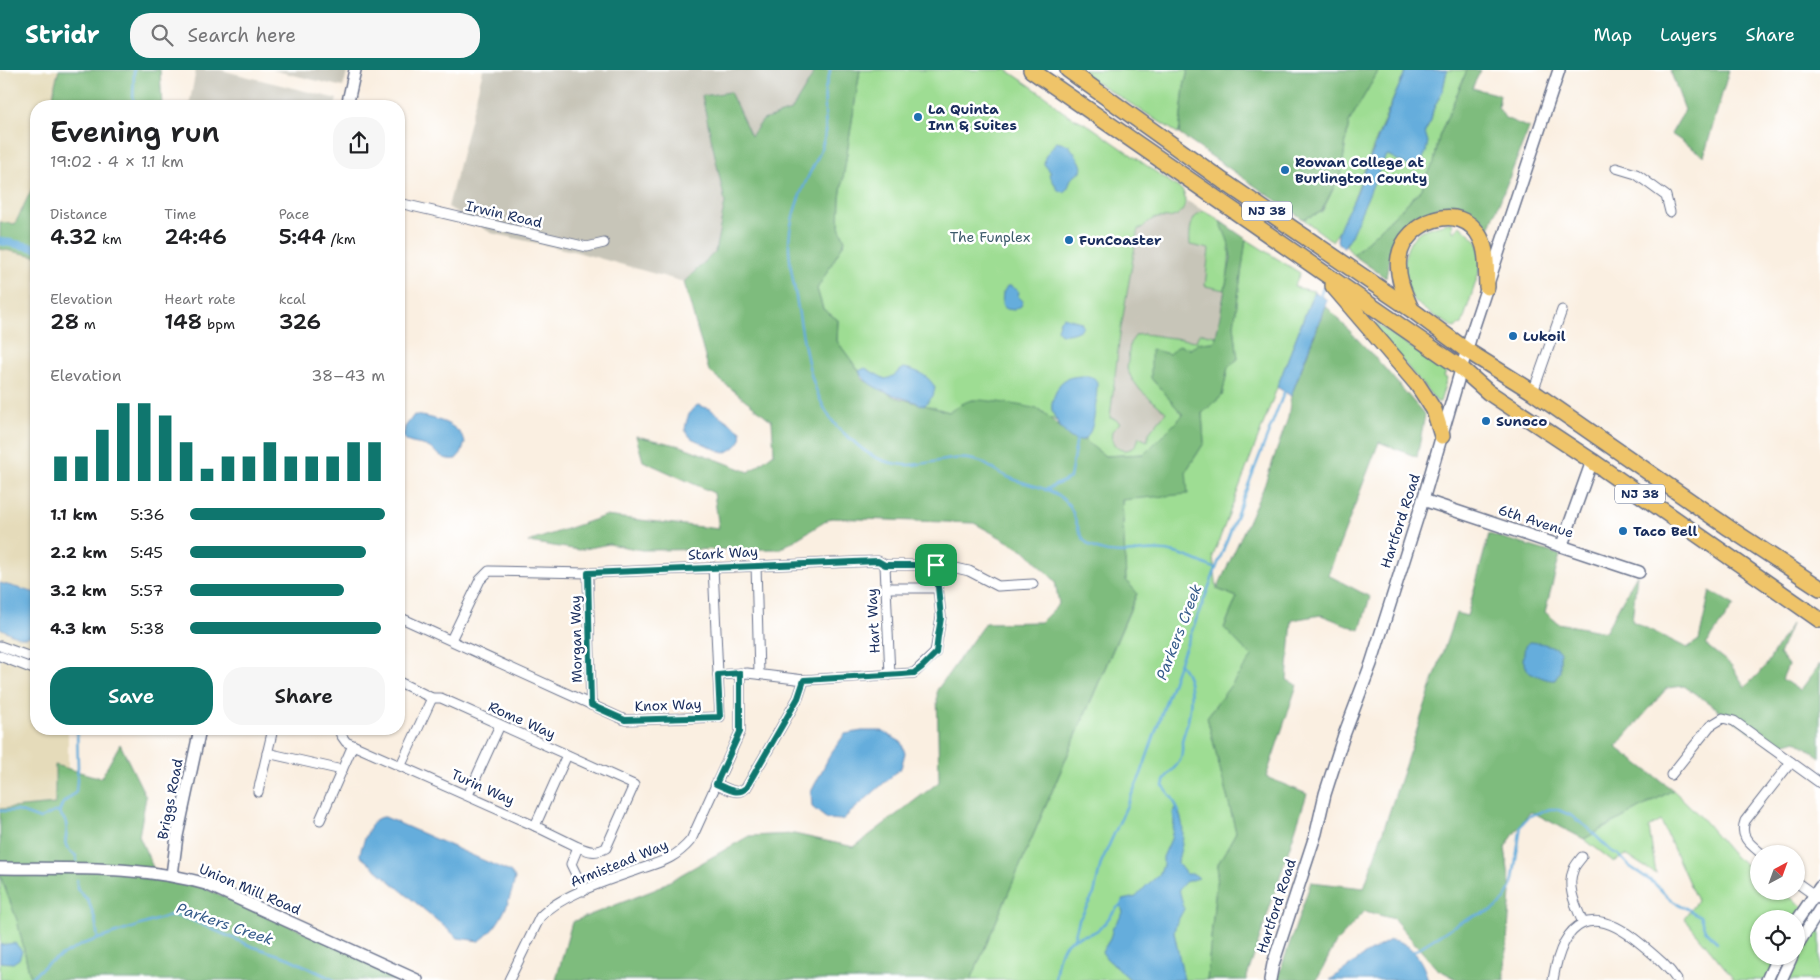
<!DOCTYPE html>
<html lang="en">
<head>
<meta charset="utf-8">
<style>
  :root { --surface:#fff; --page:#f6f6f6; --text:#202124; --muted:#757577; --accent:#0f766e }
  body { margin:0; font-family:"Shantell Sans",sans-serif; background:var(--page); color:var(--text); height:100vh; display:flex; flex-direction:column; font-size:19px; white-space:nowrap }
  * { box-sizing:border-box; margin:0 }
  p { font-size:16px; color:var(--muted) }
  .icon { flex:none; width:28px; height:28px; fill:none; stroke:currentColor; stroke-width:2; stroke-linecap:round; stroke-linejoin:round }
  .map { position:relative; flex:1; overflow:hidden }
  .drawer { position:absolute; left:30px; top:30px; width:375px; height:635px; display:flex; flex-direction:column; background:var(--surface); border-radius:20px; box-shadow:0 1px 4px #0004 }
  .drawer>* { flex:none }
  .needle { width:32px; rotate:41deg }
  .controls { position:absolute; left:1750px; top:775px; display:grid; gap:10px }
  .controls a { display:grid; place-items:center; width:55px; height:55px; border-radius:50%; background:var(--surface); box-shadow:0 1px 4px #0004; font-size:25px }
  .pin { position:absolute; display:grid; place-items:center; width:42px; height:42px; color:#fff; margin:-21px; border-radius:10px; box-shadow:0 2px 8px #0006 }
  .round { display:grid; place-items:center; flex:none; width:52px; height:52px; border-radius:20px; background:var(--page) }
  .summary { display:flex; align-items:center; justify-content:space-between; height:85px; padding:0 20px }
  h1 { font-size:28px; font-weight:600; line-height:38px }
  .figures { display:grid; grid-template-columns:repeat(3,1fr); gap:8px; height:85px; padding:5px 20px }
  .figures div { display:grid; align-content:center }
  .figures b { font-size:21px; font-weight:600 }
  .figures small { font-size:14px; font-weight:400 }
  .figures p { font-size:14px }
  .chart { height:140px; padding:10px 20px }
  .chart p { display:flex; justify-content:space-between }
  .chart svg { width:100%; height:90px; margin-top:5px; stroke:var(--accent); stroke-width:6 }
  .primary-button { display:flex; gap:10px; margin-top:auto; padding:10px 20px }
  .primary-button a { flex:1; height:58px; border-radius:20px; background:var(--accent); color:#fff; font-size:20px; font-weight:600; line-height:58px; text-align:center }
  .primary-button a+a { background:var(--page); color:var(--text) }
  ul { padding:0 20px; list-style:none; font-size:16px }
  li { display:grid; grid-template-columns:80px 60px 1fr; align-items:center; height:38px }
  li i { height:12px; border-radius:6px; background:var(--accent) }
  header { display:flex; align-items:center; gap:30px; box-sizing:border-box; height:70px; padding:0 25px; background:var(--accent); color:#fff }
  header strong { font-size:24px }
  nav { display:flex; gap:28px; margin-inline-start:auto; font-size:18px }
  .search { width:350px; height:45px; background:var(--page); display:flex; align-items:center; gap:12px; box-sizing:border-box; padding:0 18px; border-radius:20px; color:var(--muted); font-size:19px }
  .map>svg:first-child { display:block }
</style>
</head>
<body>
<header>
<strong>Stridr</strong>
<div class="search"><svg class="icon" aria-label="search" viewBox="0 0 24 24"><circle cx="10" cy="10" r="6"/><path d="M15 15l6 6"/></svg>Search here</div>
<nav><a>Map</a><a>Layers</a><a>Share</a></nav>
</header>
<div class="map">
<svg width="1820" height="910" viewBox="0 0 1820 910">
  <rect width="100%" height="100%" fill="#fff"/>
  <filter id="ink" filterUnits="userSpaceOnUse"><feTurbulence type="fractalNoise" baseFrequency=".02" numOctaves="2"/><feDisplacementMap in="SourceGraphic" scale="10" xChannelSelector="R" yChannelSelector="G"/><feConvolveMatrix kernelMatrix="1 2 1 2 8 2 1 2 1" color-interpolation-filters="sRGB"/></filter>
  <filter id="wash" filterUnits="userSpaceOnUse"><feTurbulence type="fractalNoise" baseFrequency=".0096" numOctaves="4" result="noise"/><feDisplacementMap in="SourceGraphic" scale="20" xChannelSelector="R" yChannelSelector="G"/><feGaussianBlur stdDeviation="1.12" result="paint"/><feColorMatrix in="noise" values="0 0 0 0 0 0 0 0 0 0 0 0 0 0 0 0 0 1.4 0 .05"/><feComposite in="paint" operator="in"/></filter>
  <g filter="url(#wash)">
    <rect width="100%" height="100%" fill="#faefe1"/>
    <path fill="#e5dbba" d="M 0,0 L 160,0 L 154,36 L 36,36 L 36,659 L 68,659 L 68,708 L 36,798 L 0,798 Z"/>
    <g fill="#c7c5b8">
      <path d="M 196,0 L 221,0 L 337,29 L 335,36 L 189,36 Z"/>
      <path d="M 272,0 L 348,0 L 343,17 Z"/>
      <path d="M 483,0 L 816,0 L 791,41 L 763,50 L 751,67 L 702,26 L 725,132 L 715,182 L 684,212 L 577,182 L 491,163 L 448,137 Z"/>
      <path d="M 1187,131 L 1204,141 L 1199,143 L 1193,149 L 1189,166 L 1190,175 L 1209,179 L 1220,220 L 1225,220 L 1216,266 L 1196,271 L 1144,264 L 1136,265 L 1130,273 L 1127,299 L 1141,321 L 1166,342 L 1149,363 L 1147,371 L 1139,370 L 1132,379 L 1123,380 L 1114,375 L 1111,370 L 1112,361 L 1116,356 L 1110,349 L 1120,264 L 1138,158 L 1141,159 L 1154,148 L 1169,148 L 1185,138 Z"/>
    </g>
    <g fill="#9edd93" stroke="#5c8678" fill-rule="evenodd">
      <path d="M 860,0 L 1007,0 L 1051,30 C 1059,43 1078,49 1090,56 L 1183,121 C 1188,135 1184,145 1169,148 C 1164,148 1158,147 1153,149 C 1149,151 1144,156 1141,159 L 1138,159 L 1120,264 L 1110,348 L 1115,349 L 1120,353 L 1112,361 C 1108,382 1134,388 1139,367 L 1147,371 L 1149,363 L 1166,342 L 1141,321 L 1132,309 L 1127,299 L 1130,273 L 1136,265 L 1144,264 L 1196,271 L 1200,263 L 1216,266 L 1215,272 L 1198,273 L 1151,308 L 1183,345 L 1144,384 L 1105,386 L 1053,349 L 973,330 L 949,342 L 929,336 L 922,338 L 859,301 L 837,271 L 838,250 L 823,239 L 817,219 L 845,171 L 839,156 L 840,128 Z"/>
      <path d="M 1077,0 L 1188,0 L 1184,17 L 1179,64 Z"/>
      <path d="M 1379,0 L 1406,0 C 1391,33 1377,67 1364,101 C 1355,124 1348,151 1332,171 L 1303,149 L 1322,142 L 1341,103 L 1349,52 Z"/>
      <path d="M 1447,0 L 1467,0 L 1439,67 L 1434,93 L 1425,107 L 1422,119 L 1353,185 L 1346,175 L 1385,87 L 1388,85 L 1414,98 L 1420,94 L 1426,82 L 1425,62 L 1431,51 L 1433,40 L 1443,19 Z"/>
      <path d="M 1204,141 C 1209,144 1218,148 1221,153 C 1234,175 1229,196 1225,220 L 1205,216 L 1209,179 L 1190,175 C 1189,162 1190,145 1204,141 Z"/>
      <path d="M 1452,152 L 1453,161 L 1455,162 L 1460,155 L 1478,172 L 1481,196 L 1462,254 L 1454,258 C 1443,250 1425,242 1416,232 C 1399,215 1400,177 1419,162 C 1424,158 1444,154 1452,152 Z"/>
      <path d="M 1246,169 L 1300,203 L 1294,217 L 1314,221 L 1213,486 L 1217,519 L 1237,527 L 1224,558 L 1253,587 L 1207,647 L 1236,762 L 1218,794 L 1207,910 L 971,910 L 1137,524 L 1126,510 L 1122,430 L 1186,401 L 1204,373 L 1202,343 L 1222,326 L 1228,297 L 1238,289 L 1234,255 Z"/>
      <path d="M 1377,254 L 1446,301 L 1444,307 L 1447,308 L 1440,332 L 1437,332 L 1373,256 Z"/>
      <path d="M 1673,720 L 1699,745 L 1734,786 L 1759,805 L 1759,821 L 1781,821 L 1820,849 L 1820,910 L 1735,910 L 1684,848 L 1697,831 L 1661,751 L 1649,758 L 1656,804 L 1626,785 L 1614,792 L 1584,769 ZM 1759,849 L 1796,849 L 1796,886 L 1759,886 Z"/>
      <path d="M 0,805 L 17,850 L 31,910 L 0,910 Z"/>
    </g>
    <g fill="#7ebc7d" stroke="#4c766e">
      <path d="M 59,0 L 160,0 L 162,36 L 52,36 L 55,14 Z"/>
      <path d="M 816,0 L 860,0 L 840,128 L 839,156 L 845,171 L 817,219 L 823,239 L 838,250 L 837,271 L 859,301 L 862,309 L 895,327 L 949,342 C 956,338 966,330 974,330 C 983,329 1034,337 1040,340 C 1054,348 1068,372 1084,370 L 1105,386 L 1144,384 L 1183,345 L 1151,308 L 1151,279 L 1169,284 L 1179,275 L 1191,279 L 1198,273 L 1215,272 L 1231,188 L 1228,171 L 1220,151 L 1246,169 L 1234,255 L 1238,289 L 1228,297 L 1222,326 L 1202,343 L 1204,373 L 1186,401 L 1188,424 L 1122,430 L 1126,510 L 1137,523 L 971,910 L 556,910 L 572,852 L 654,820 L 749,766 L 794,764 L 854,777 L 939,712 L 937,620 L 985,553 L 1041,552 L 1059,534 L 1055,511 L 1027,482 L 974,453 L 831,448 L 780,479 L 642,480 L 609,474 L 579,480 L 528,472 L 605,446 L 719,459 L 714,423 L 643,391 L 636,366 L 681,376 L 749,402 L 774,383 L 772,351 L 709,301 L 684,212 L 715,182 L 725,132 L 702,26 L 730,22 L 751,66 L 763,50 L 791,41 Z"/>
      <path d="M 1188,0 L 1379,0 L 1349,52 L 1341,103 L 1321,142 L 1303,149 L 1179,64 L 1184,17 Z"/>
      <path d="M 1467,0 L 1481,0 L 1472,18 L 1500,25 L 1498,37 L 1505,48 L 1529,58 L 1487,164 L 1476,148 L 1441,136 L 1412,150 L 1392,172 L 1386,208 L 1353,185 L 1422,119 L 1425,107 L 1434,93 L 1439,67 Z"/>
      <path d="M 1670,0 L 1729,0 L 1704,86 L 1671,64 L 1685,40 Z"/>
      <path d="M 36,110 L 36,186 L 0,179 L 0,152 L 15,154 Z"/>
      <path d="M 1326,236 L 1381,294 L 1425,345 L 1417,387 L 1379,372 L 1328,505 L 1370,527 L 1360,560 L 1321,545 L 1292,550 L 1287,610 L 1297,615 L 1266,707 L 1307,724 L 1246,910 L 1207,910 L 1218,794 L 1236,762 L 1207,647 L 1252,587 L 1224,558 L 1237,527 L 1217,519 L 1263,419 L 1288,348 L 1291,326 Z"/>
      <path d="M 1489,464 L 1560,485 L 1545,542 L 1558,553 L 1605,562 L 1637,504 L 1632,551 L 1687,578 L 1699,570 L 1710,521 L 1734,535 L 1706,575 L 1731,595 L 1745,617 L 1765,597 L 1791,554 L 1779,584 L 1788,595 L 1782,609 L 1800,621 L 1820,594 L 1820,687 L 1796,670 L 1773,677 L 1684,616 L 1667,618 L 1616,677 L 1673,720 L 1584,769 L 1530,741 L 1505,777 L 1511,823 L 1504,910 L 1458,910 L 1436,898 L 1394,849 L 1365,841 L 1336,872 L 1317,910 L 1277,910 L 1311,812 L 1364,818 L 1456,543 L 1467,546 Z"/>
      <path d="M 120,674 L 146,727 L 139,766 L 155,802 L 179,807 L 414,910 L 31,910 L 17,850 L 0,805 L 0,739 L 55,734 L 55,695 L 101,708 Z"/>
    </g>
    <g fill="#65addc" stroke="#406e9d">
      <path d="M 1406,0 L 1447,0 L 1443,19 L 1433,40 L 1431,51 L 1425,62 L 1428,72 L 1426,82 L 1421,93 L 1416,97 L 1409,96 L 1388,85 L 1385,87 L 1350,168 L 1343,178 L 1337,171 C 1338,153 1351,138 1357,122 C 1373,81 1388,40 1406,0 Z"/>
      <path d="M 1056,72 L 1069,75 C 1072,81 1085,94 1081,101 C 1079,105 1074,105 1071,109 C 1068,115 1070,118 1063,122 L 1058,120 L 1049,104 L 1051,103 L 1044,94 L 1045,87 Z"/>
      <path d="M 1007,216 L 1011,216 L 1019,222 L 1018,226 L 1023,231 L 1021,236 L 1014,240 L 1006,239 L 1002,234 L 1003,223 Z"/>
      <path d="M 1314,221 L 1327,230 L 1291,326 L 1277,317 Z"/>
      <path d="M 1063,247 L 1081,252 L 1083,257 C 1079,262 1068,265 1061,264 L 1057,259 L 1060,250 Z"/>
      <path d="M 865,298 L 885,309 C 893,308 897,302 904,298 C 916,300 930,306 935,318 L 933,326 L 925,335 L 922,335 C 904,326 868,322 859,301 Z"/>
      <path d="M 1088,306 L 1094,308 L 1097,312 C 1097,324 1095,361 1086,368 C 1072,379 1055,352 1052,340 C 1051,334 1053,328 1056,322 C 1058,318 1059,314 1062,312 C 1068,306 1080,306 1088,306 Z"/>
      <path d="M 698,335 L 710,339 L 741,361 C 744,372 733,380 724,383 L 691,368 L 685,360 C 686,351 689,339 698,335 Z"/>
      <path d="M 414,345 C 432,347 459,353 465,372 L 462,382 L 456,389 C 443,392 437,381 426,376 C 420,374 413,374 406,371 L 403,368 L 405,357 Z"/>
      <path d="M 0,513 L 36,523 L 36,562 C 24,573 12,564 0,558 Z"/>
      <path d="M 1529,572 C 1539,573 1553,574 1560,582 L 1560,601 L 1555,610 C 1547,611 1536,605 1528,601 L 1523,590 L 1525,576 Z"/>
      <path d="M 862,661 L 882,661 L 901,672 L 905,683 L 901,698 L 842,750 L 827,749 L 812,737 L 811,722 L 831,683 L 845,664 Z"/>
      <path d="M 1176,738 C 1183,747 1184,762 1182,774 C 1181,781 1178,786 1178,794 L 1186,804 L 1194,804 L 1199,808 L 1185,812 L 1179,819 L 1184,839 L 1176,854 L 1174,862 L 1184,910 L 1131,910 L 1107,889 L 1102,882 L 1110,869 L 1113,857 L 1123,843 L 1121,835 L 1122,830 L 1136,827 L 1147,815 L 1159,805 L 1163,795 L 1163,787 L 1171,769 L 1174,753 L 1173,742 Z"/>
      <path d="M 385,747 L 510,802 L 515,808 C 510,832 500,858 479,871 L 458,868 L 360,786 C 360,778 370,753 377,749 C 380,747 383,747 385,747 Z"/>
      <path d="M 1390,870 C 1411,871 1423,891 1428,910 L 1330,910 L 1366,884 Z"/>
      <path d="M 15,873 L 22,881 L 19,889 L 13,893 L 0,892 L 0,875 Z"/>
    </g>
    <g fill="none" stroke-linecap="round" stroke-linejoin="round">
      <g stroke="#65addc" stroke-width="2.5">
        <path d="M 830,0 C 830,7 826,13 825,20 C 823,38 829,58 822,76 C 819,87 812,98 807,109 C 798,128 789,153 789,175 C 789,196 795,218 798,239 C 805,278 810,325 837,357 C 842,362 847,366 852,370 C 865,383 880,392 898,394 C 925,399 955,381 981,392 C 991,397 1000,404 1010,408 C 1029,416 1053,417 1068,434 C 1078,447 1076,467 1091,476 C 1116,491 1148,475 1175,483 C 1189,486 1203,494 1216,499"/>
        <path d="M 133,36 L 134,0"/>
        <path d="M 1319,229 L 1323,218"/>
        <path d="M 1045,420 L 1070,408 L 1077,368"/>
        <path d="M 0,741 L 18,741 L 40,749 L 54,742 L 59,742"/>
        <path d="M 59,742 L 63,733 L 76,722 L 78,697 L 77,659"/>
        <path d="M 59,742 C 61,746 65,749 66,753 C 70,770 57,772 76,786 L 77,791"/>
        <path d="M 1179,742 L 1173,729 L 1163,716 C 1165,702 1178,699 1181,687 C 1183,682 1182,676 1182,671 C 1184,662 1188,654 1189,645 C 1192,629 1192,605 1179,594"/>
        <path d="M 77,810 L 77,819 L 88,830 L 95,849 L 98,869"/>
        <path d="M 1074,868 L 1079,850 L 1094,824 L 1101,793 L 1141,704 L 1176,602 L 1285,320"/>
        <path d="M 1413,882 L 1457,854 L 1477,845 L 1491,841 L 1501,834 L 1506,828 L 1512,816 L 1521,755 L 1529,746 L 1550,739 L 1556,739 L 1570,745 L 1588,758 L 1611,781 L 1619,785 L 1629,796 L 1654,813 L 1671,830 L 1700,846 L 1705,860 L 1717,872"/>
        <path d="M 28,910 L 48,893 L 83,874 L 171,845 L 189,849 L 251,876 L 288,888 L 334,910"/>
        <path d="M 1055,910 C 1057,891 1059,871 1081,866 C 1088,864 1093,864 1099,859 C 1109,851 1113,839 1123,833"/>
      </g>
      <path stroke="#65addc" stroke-width="8" d="M 0,171 L 36,178"/>
    </g>
  </g>
  <g filter="url(#ink)">
    <g fill="none" stroke-linecap="round" stroke-linejoin="round">
      <defs>
        <g id="minor">
          <path d="M 1616,98 L 1636,104 L 1666,126 L 1670,142"/>
          <path d="M 399,133 L 587,177 L 604,173"/>
          <path d="M 1533,322 L 1562,240"/>
          <path d="M 756,495 L 759,604"/>
          <path d="M 885,495 L 890,605"/>
          <path d="M 588,503 L 591,635"/>
          <path d="M 886,518 L 938,518"/>
          <path d="M 399,547 L 625,650 L 720,647 L 713,497"/>
          <path d="M 451,570 L 480,510 L 489,501 L 588,503 L 878,491 L 885,495 L 943,495 L 969,501 L 998,516 L 1033,514"/>
          <path d="M 0,576 L 36,589"/>
          <path d="M 0,586 L 36,600"/>
          <path d="M 718,605 L 747,603 L 804,610 L 914,603 L 935,583 L 941,547 L 936,495"/>
          <path d="M 399,612 L 432,628 L 441,628 L 634,715 L 606,778 C 595,784 588,781 578,777"/>
          <path d="M 339,659 L 341,665 L 346,672 L 535,756 L 578,777 L 571,794 L 584,821"/>
          <path d="M 267,683 L 342,700"/>
          <path d="M 401,695 L 432,628"/>
          <path d="M 1671,705 L 1710,656 L 1723,648 L 1734,651 L 1791,692"/>
          <path d="M 716,714 C 726,718 737,726 746,718 L 798,628 L 804,610"/>
          <path d="M 258,722 L 273,659"/>
          <path d="M 468,725 L 500,655"/>
          <path d="M 320,750 L 353,675"/>
          <path d="M 535,756 L 567,685"/>
          <path d="M 1762,784 C 1750,774 1739,767 1745,751 L 1791,692 L 1820,713"/>
          <path d="M 1582,787 C 1579,791 1574,796 1573,801 C 1566,818 1577,838 1583,853"/>
          <path d="M 1796,812 L 1820,829"/>
          <path d="M 509,910 L 540,847 C 560,825 609,810 637,800 C 660,792 674,790 691,770 L 740,662 L 740,603"/>
          <path d="M 1553,910 C 1563,849 1592,833 1641,874 C 1654,885 1667,895 1677,910"/>
        </g>
        <g id="tertiary">
          <path d="M 347,36 L 355,0"/>
          <path d="M 1423,430 L 1639,502"/>
          <path d="M 1562,475 L 1592,391"/>
          <path d="M 0,798 C 68,799 141,795 206,814 L 417,910"/>
          <path d="M 172,805 L 177,766 L 200,659"/>
          <path d="M 1796,852 L 1820,817"/>
          <path d="M 1796,877 L 1820,839"/>
          <path d="M 1270,910 L 1273,894 L 1316,763 L 1325,724 L 1344,665 L 1371,594 L 1423,430 L 1472,262 L 1559,0"/>
          <path d="M 1767,910 L 1778,886"/>
          <path d="M 1781,910 L 1792,886"/>
        </g>
        <g id="trunk">
          <path d="M 1031,0 L 1461,298 L 1488,322 L 1592,391 L 1820,550"/>
          <path d="M 1068,0 L 1223,111 L 1412,240 L 1466,280 L 1533,322 L 1729,458 L 1820,518"/>
          <path d="M 1333,216 L 1417,314 L 1434,340 L 1442,366"/>
          <path d="M 1411,239 C 1404,223 1396,205 1399,187 C 1405,151 1461,130 1480,167 C 1488,181 1486,201 1487,217"/>
        </g>
      </defs>
      <use href="#minor" stroke="#69728c" stroke-width="11"/>
      <use href="#tertiary" stroke="#69728c" stroke-width="14"/>
      <use href="#trunk" stroke="#69728c" stroke-width="18"/>
      <use href="#minor" stroke="#fff" stroke-width="9"/>
      <use href="#tertiary" stroke="#fff" stroke-width="11"/>
      <use href="#trunk" stroke="#efc469" stroke-width="15"/>
    </g>
  </g>
  <g fill="none" stroke-linecap="round" stroke-linejoin="round" filter="url(#ink)">
    <defs>
      <path id="route" d="M 878,491 L 885,495 L 936,495 L 941,548 L 938,566 L 936,583 L 922,597 L 914,603 L 902,604 L 804,610 L 798,628 L 746,718 C 737,726 726,718 716,714 L 740,662 L 740,603 L 718,605 L 720,647 L 625,650 L 591,635 L 588,503 Z"/>
    </defs>
    <use href="#route" stroke="#fff" stroke-width="10"/>
    <use href="#route" stroke="#0f766e" stroke-width="6"/>
  </g>
  <g fill="#1f6fb2" stroke="#fff" stroke-width="2">
    <circle cx="918" cy="47" r="5"/>
    <circle cx="1285" cy="100" r="5"/>
    <circle cx="1069" cy="170" r="5"/>
    <circle cx="1513" cy="266" r="5"/>
    <circle cx="1486" cy="351" r="5"/>
    <circle cx="1623" cy="461" r="5"/>
  </g>
  <g text-anchor="middle" stroke-width="5" stroke-linejoin="round" paint-order="stroke">
    <g fill="#fff" stroke="#5f6d8e" stroke-width="1">
      <rect x="1242" y="131.5" width="50" height="19" rx="4"/>
      <rect x="1615" y="414.5" width="50" height="19" rx="4"/>
    </g>
    <g font-size="12" font-weight="bold" fill="#1b2f5e">
      <text x="1267" y="145">NJ 38</text>
      <text x="1640" y="428">NJ 38</text>
    </g>
    <g font-size="14" font-weight="bold" fill="#1b2f5e" stroke="#fff" text-anchor="start">
      <text x="928" y="44">La Quinta<tspan x="928" dy="16">Inn &amp; Suites</tspan></text>
      <text x="1295" y="97">Rowan College at<tspan x="1295" dy="16">Burlington County</tspan></text>
      <text x="1079" y="175">FunCoaster</text>
      <text x="1523" y="271">Lukoil</text>
      <text x="1496" y="356">Sunoco</text>
      <text x="1633" y="466">Taco Bell</text>
    </g>
    <g font-size="14" fill="#1b2f5e" stroke="#fff">
      <text transform="translate(504 144) rotate(13)" y="5">Irwin Road</text>
      <text transform="translate(1400 451) rotate(-72)" y="5">Hartford Road</text>
      <text transform="translate(1536 451) rotate(18)" y="5">6th Avenue</text>
      <text transform="translate(723 483) rotate(-3)" y="5">Stark Way</text>
      <text transform="translate(873 551) rotate(-93)" y="5">Hart Way</text>
      <text transform="translate(576 569) rotate(-91)" y="5">Morgan Way</text>
      <text transform="translate(668 635) rotate(-2)" y="5">Knox Way</text>
      <text transform="translate(522 650) rotate(24)" y="5">Rome Way</text>
      <text transform="translate(483 717) rotate(24)" y="5">Turin Way</text>
      <text transform="translate(170 729) rotate(-79)" y="5">Briggs Road</text>
      <text transform="translate(619 793) rotate(-22)" y="5">Armistead Way</text>
      <text transform="translate(250 819) rotate(23)" y="5">Union Mill Road</text>
      <text transform="translate(1276 836) rotate(-72)" y="5">Hartford Road</text>
    </g>
    <g font-size="14" fill="#3c5a6b" stroke="#fff">
      <text x="990" y="172">The Funplex</text>
    </g>
    <g font-size="15" font-style="italic" fill="#355b8a" stroke="#fff">
      <text transform="translate(1179 562) rotate(-69)" y="5">Parkers Creek</text>
      <text transform="translate(225 854) rotate(19)" y="5">Parkers Creek</text>
    </g>
  </g>
</svg>
<div class="controls">
<a><svg class="needle" viewBox="-14 -14 28 28"><path d="M0-13l5 13h-10z" fill="#e53935"/><path d="M0 13l5-13h-10z" fill="#757577"/></svg></a>
<a><svg class="icon" aria-label="locate" viewBox="0 0 24 24"><circle cx="12" cy="12" r="6"/><path d="M12 2v4M12 18v4M2 12h4M18 12h4"/></svg></a>
</div>
<div class="pin" style="left:936px;top:495px;background:#1e9e55"><svg class="icon" aria-label="arrive" viewBox="0 0 24 24"><path d="M6 21V4h12l-3 4 3 4H6"/></svg></div>
<section class="drawer">
<div class="summary"><div><h1>Evening run</h1><p>19:02 · 4 × 1.1 km</p></div><a class="round"><svg class="icon" aria-label="share" viewBox="0 0 24 24"><path d="M12 15V3M7 8l5-5 5 5M5 13v7h14v-7"/></svg></a></div>
<div class="figures">
<div><p>Distance</p><b>4.32<small> km</small></b></div>
<div><p>Time</p><b>24:46</b></div>
<div><p>Pace</p><b>5:44<small> /km</small></b></div>
</div>
<div class="figures">
<div><p>Elevation</p><b>28<small> m</small></b></div>
<div><p>Heart rate</p><b>148<small> bpm</small></b></div>
<div><p>kcal</p><b>326</b></div>
</div>
<div class="chart"><p><span>Elevation</span>38–43 m</p>
<svg viewBox="0 0 160 44" preserveAspectRatio="none"><path d="M5 44V32M15 44V32M25 44V19M35 44V6M45 44V6M55 44V12M65 44V25M75 44V38M85 44V32M95 44V32M105 44V25M115 44V32M125 44V32M135 44V32M145 44V25M155 44V25"/></svg>
</div>
<ul>
<li><b>1.1 km</b>5:36<i style="width:100%"></i></li>
<li><b>2.2 km</b>5:45<i style="width:90%"></i></li>
<li><b>3.2 km</b>5:57<i style="width:79%"></i></li>
<li><b>4.3 km</b>5:38<i style="width:98%"></i></li>
</ul>
<div class="primary-button"><a>Save</a><a>Share</a></div>
</section>
</div>
</body>
</html>
